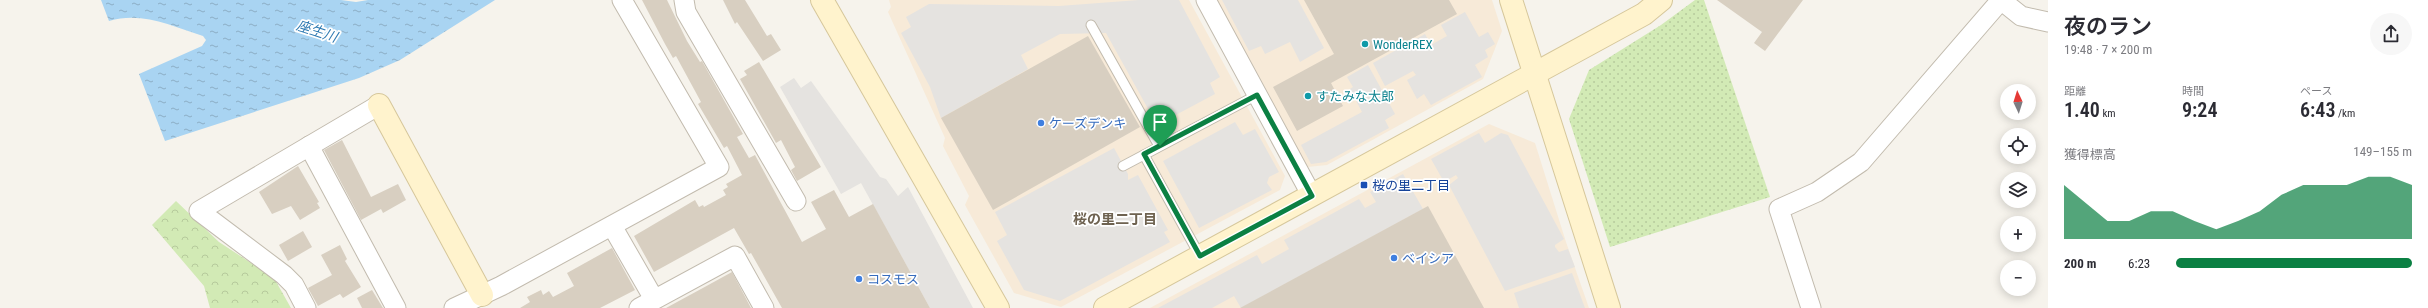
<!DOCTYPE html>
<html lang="ja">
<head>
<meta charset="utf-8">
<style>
  :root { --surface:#fff; --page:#f7f7f7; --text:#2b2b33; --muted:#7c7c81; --accent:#0b8043 }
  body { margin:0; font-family:"Roboto Condensed","Noto Sans JP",sans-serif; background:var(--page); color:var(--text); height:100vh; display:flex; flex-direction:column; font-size:15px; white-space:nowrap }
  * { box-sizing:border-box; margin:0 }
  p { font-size:13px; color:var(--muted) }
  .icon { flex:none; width:22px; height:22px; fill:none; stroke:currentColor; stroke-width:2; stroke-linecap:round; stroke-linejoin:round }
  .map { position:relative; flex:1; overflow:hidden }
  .panel { display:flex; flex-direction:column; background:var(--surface); width:380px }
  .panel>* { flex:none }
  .needle { width:26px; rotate:356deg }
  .controls { position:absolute; left:2000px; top:84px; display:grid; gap:8px }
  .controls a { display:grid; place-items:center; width:36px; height:36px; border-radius:50%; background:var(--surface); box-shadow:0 2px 10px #0003; font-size:20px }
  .pin { position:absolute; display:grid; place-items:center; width:34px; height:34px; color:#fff; margin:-41px -17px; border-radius:50% 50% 50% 0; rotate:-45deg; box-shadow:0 0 4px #0007 }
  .pin .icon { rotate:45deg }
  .round { display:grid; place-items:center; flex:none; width:42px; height:42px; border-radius:21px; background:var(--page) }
  .overview { display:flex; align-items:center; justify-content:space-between; height:68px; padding:0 16px }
  h1 { font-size:22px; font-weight:600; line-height:30px }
  .metrics { display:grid; grid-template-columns:repeat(3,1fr); gap:6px; height:68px; padding:4px 16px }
  .metrics div { display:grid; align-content:center }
  .metrics b { font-size:20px; font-weight:600 }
  .metrics small { font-size:11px; font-weight:400 }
  .metrics p { font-size:11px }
  .chart { height:112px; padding:8px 16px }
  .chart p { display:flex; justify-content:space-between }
  .chart svg { width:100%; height:72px; margin-top:4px; fill:var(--accent); opacity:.7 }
  ul { padding:0 16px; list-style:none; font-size:13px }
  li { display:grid; grid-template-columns:64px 48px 1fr; align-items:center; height:30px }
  li i { height:10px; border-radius:5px; background:var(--accent) }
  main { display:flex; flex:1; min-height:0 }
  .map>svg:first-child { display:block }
</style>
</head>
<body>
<main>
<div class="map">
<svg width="2048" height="308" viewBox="0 0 2048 308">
  <defs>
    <pattern id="forest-crowns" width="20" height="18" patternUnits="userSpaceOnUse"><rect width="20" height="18" fill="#d2eab5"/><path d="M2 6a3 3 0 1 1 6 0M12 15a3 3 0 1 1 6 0" fill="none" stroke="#b6ca9c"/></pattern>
    <pattern id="park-dots" width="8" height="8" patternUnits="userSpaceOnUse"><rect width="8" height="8" fill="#d2eab5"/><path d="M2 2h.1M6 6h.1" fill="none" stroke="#b6ca9c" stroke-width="1.8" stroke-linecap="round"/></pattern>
    <pattern id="water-ripples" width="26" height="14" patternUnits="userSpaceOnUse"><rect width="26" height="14" fill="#a9d4f2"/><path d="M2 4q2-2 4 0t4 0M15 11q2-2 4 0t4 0" fill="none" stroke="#8caec5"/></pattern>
  </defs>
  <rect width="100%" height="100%" fill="#f6f3ec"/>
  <g fill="#f7ead8">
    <path d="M 889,0 L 1189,0 L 1285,176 L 1280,190 L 1061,307 L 1014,293 L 965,205 L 969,196 L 943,146 L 945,138 L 888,12 L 891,7 Z"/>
    <path d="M 1216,0 L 1492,0 L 1502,31 L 1483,79 L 1327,165 L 1307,167 Z"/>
    <path d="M 1489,124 L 1535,143 L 1566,242 L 1589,308 L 1150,308 Z"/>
  </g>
  <path fill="url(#forest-crowns)" d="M 176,201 L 219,242 L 274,278 L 291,308 L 210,308 L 204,286 L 152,225 Z"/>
  <path fill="url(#park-dots)" d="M 1695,0 L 1704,0 L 1770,197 L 1610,247 L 1569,119 L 1589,70 L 1661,25 Z"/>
  <g fill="#e5e3e0">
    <path d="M 1139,0 L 1179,0 L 1220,77 L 1210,83 L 1215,94 L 1157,125 L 1106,33 L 1060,34 L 1021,55 L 1028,69 L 941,118 L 930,87 L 901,33 L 911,27 L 906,17 L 929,4 L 1059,6 Z"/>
    <path d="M 1222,0 L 1298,0 L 1324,48 L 1300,62 L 1290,42 L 1265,54 L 1261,46 L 1249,51 Z"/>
    <path d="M 1465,12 L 1479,37 L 1488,32 L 1495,44 L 1485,50 L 1488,57 L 1475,65 L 1482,77 L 1431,105 L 1424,94 L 1417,99 L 1407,80 L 1416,75 L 1413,71 L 1385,86 L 1373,63 L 1425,34 L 1431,45 L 1447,36 L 1441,25 Z"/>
    <path d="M 1368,65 L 1395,114 L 1385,120 L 1389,128 L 1326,162 L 1311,164 L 1301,145 L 1362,112 L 1350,89 L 1353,87 L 1347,77 Z"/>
    <path d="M 794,78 L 801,88 L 811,81 L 880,177 L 886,179 L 898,196 L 908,187 L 973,308 L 930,308 L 861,183 L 841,194 L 780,87 Z"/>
    <path d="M 1235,122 L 1243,135 L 1255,129 L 1279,172 L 1269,177 L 1267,183 L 1272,190 L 1199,228 L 1163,161 Z"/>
    <path d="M 1479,133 L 1485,143 L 1501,133 L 1508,135 L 1564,239 L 1555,245 L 1555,247 L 1559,252 L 1568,249 L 1575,267 L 1505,291 L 1449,185 L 1458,178 L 1456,175 L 1444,182 L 1431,159 Z"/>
    <path d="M 1114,148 L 1128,174 L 1128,180 L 1138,175 L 1168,230 L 1164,232 L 1170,242 L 1060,301 L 1024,290 L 997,241 L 1007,235 L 995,212 Z"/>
    <path d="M 1403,174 L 1423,209 L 1241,308 L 1234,296 L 1212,308 L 1158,308 L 1257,255 L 1262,264 L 1289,249 L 1284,240 L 1359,199 L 1365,208 L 1376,202 L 1370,192 Z"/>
    <path d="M 1572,273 L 1585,308 L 1519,308 L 1514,293 Z"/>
  </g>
  <path fill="url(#water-ripples)" d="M 101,0 L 341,0 L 356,2 L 368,0 L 495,0 L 400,60 L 359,78 L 165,141 L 139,74 L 202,46 L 206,40 L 203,36 C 172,26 142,11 109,21 Z"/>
  <g fill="#d8cfc1">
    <path d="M 642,0 L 667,0 L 687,41 L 700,62 L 702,61 L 743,134 L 737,137 L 749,158 L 755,155 L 802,242 L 826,229 L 811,202 L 834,190 L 849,217 L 873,204 L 930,308 L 782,308 L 751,253 L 749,254 L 734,228 L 654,272 L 634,236 L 695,200 L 699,207 L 703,205 L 704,207 L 726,195 L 723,190 L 728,187 L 726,184 L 742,175 L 727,146 L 724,148 L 698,104 L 701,102 L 676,56 L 673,58 L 665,44 Z"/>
    <path d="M 723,0 L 745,0 L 767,36 L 771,34 L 781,50 L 763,61 L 737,22 L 735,24 Z"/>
    <path d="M 1304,0 L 1449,0 L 1457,14 L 1331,83 L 1343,106 L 1297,131 L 1273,87 L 1334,54 Z"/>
    <path d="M 1717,0 L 1803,0 L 1765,51 L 1754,43 L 1762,32 Z"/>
    <path d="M 1088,36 L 1140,127 L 993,210 L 941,118 Z"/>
    <path d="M 759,62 L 821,167 L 797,181 L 791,170 L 795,167 L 781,140 L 776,143 L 740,79 L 747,75 L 744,71 Z"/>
    <path d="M 342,140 L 371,197 L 398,184 L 406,200 L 383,213 L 381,209 L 361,220 L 324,150 Z"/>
    <path d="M 298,166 L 319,202 L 317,203 L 320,208 L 300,220 L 291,206 L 272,214 L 259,192 Z"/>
    <path d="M 1428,206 L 1484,308 L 1240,308 Z"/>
    <path d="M 303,231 L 312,247 L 288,261 L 279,245 Z"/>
    <path d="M 340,245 L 347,259 L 345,261 L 361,287 L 343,298 L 340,294 L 318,306 L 308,288 L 332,275 L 321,255 Z"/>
    <path d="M 612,248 L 635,290 L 600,308 L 520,308 L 530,302 L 527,297 L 541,290 L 543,295 L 549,291 L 553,297 L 574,286 L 567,273 Z"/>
    <path d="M 732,272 L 751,308 L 666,308 L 701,289 Z"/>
    <path d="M 372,290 L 383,308 L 362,308 L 357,298 Z"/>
  </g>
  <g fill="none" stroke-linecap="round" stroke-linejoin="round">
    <defs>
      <g id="lane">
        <path d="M 1091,25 L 1159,146"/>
        <path d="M 1144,155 L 1200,256"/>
        <path d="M 1123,166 L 1257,95"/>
      </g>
      <g id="street">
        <path d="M 684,0 L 686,12 L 796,201"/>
        <path d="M 1206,0 L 1312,196"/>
        <path d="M 2001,0 L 2021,16 L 2048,22"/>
        <path d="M 309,146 L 396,308"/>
        <path d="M 612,226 L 654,299"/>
        <path d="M 306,308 L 294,285 L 284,275 L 199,211 L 379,105"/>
        <path d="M 454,308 L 501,286 L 719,167 L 622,0"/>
        <path d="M 639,308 L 735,256 L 764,308"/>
        <path d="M 1811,308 L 1779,209 L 1817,192 L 1861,162 L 2001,0"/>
      </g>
      <g id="secondary">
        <path d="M 822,0 L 998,308"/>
        <path d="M 1511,0 L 1609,308"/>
        <path d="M 379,105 L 482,295"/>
        <path d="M 1105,308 L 1644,14 L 1661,0"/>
      </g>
    </defs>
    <use href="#lane" stroke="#c2bbae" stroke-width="11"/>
    <use href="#street" stroke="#c2bbae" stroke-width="21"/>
    <use href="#secondary" stroke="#d6c79b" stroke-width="24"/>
    <use href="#lane" stroke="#fff" stroke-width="9"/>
    <use href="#street" stroke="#fff" stroke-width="19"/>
    <use href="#secondary" stroke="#fff3cd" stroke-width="22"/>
  </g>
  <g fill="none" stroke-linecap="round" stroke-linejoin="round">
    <defs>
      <path id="route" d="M 1257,95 L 1312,196 L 1200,256 L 1144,154 Z"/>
    </defs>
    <use href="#route" stroke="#fff" stroke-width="8"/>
    <use href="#route" stroke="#0b8043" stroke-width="5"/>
  </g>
  <g fill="#0f9aa8" stroke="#fff" stroke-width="1.5">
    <circle cx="1365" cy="44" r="4"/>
    <circle cx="1308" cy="96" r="4"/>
  </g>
  <g fill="#3f7fe0" stroke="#fff" stroke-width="1.5">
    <circle cx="1041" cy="123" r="4"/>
    <circle cx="1394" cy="258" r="4"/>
    <circle cx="859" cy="279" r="4"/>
  </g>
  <rect fill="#1a4fb4" stroke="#fff" stroke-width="1.5" x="1360" y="181" width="8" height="8" rx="2"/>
  <g text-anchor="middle" stroke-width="3.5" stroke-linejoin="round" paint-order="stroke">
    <g font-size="13" fill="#0d838f" stroke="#fff" text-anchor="start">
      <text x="1373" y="49">WonderREX</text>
      <text x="1316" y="101">すたみな太郎</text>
    </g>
    <g font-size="13" fill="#366cbe" stroke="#fff" text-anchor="start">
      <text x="1049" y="128">ケーズデンキ</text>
      <text x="1402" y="263">ベイシア</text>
      <text x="867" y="284">コスモス</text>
    </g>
    <g font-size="13" fill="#164399" stroke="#fff" text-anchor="start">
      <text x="1372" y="190">桜の里二丁目</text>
    </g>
    <g font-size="14" font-style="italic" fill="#2e7ab2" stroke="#fff">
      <text transform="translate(317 31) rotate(18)" y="5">座生川</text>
    </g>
    <g font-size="14" font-weight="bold" fill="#6e6250" stroke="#fff">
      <text x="1115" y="224">桜の里二丁目</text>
    </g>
  </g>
</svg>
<div class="controls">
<a><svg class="needle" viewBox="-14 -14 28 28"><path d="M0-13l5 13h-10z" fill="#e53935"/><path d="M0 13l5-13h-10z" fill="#7c7c81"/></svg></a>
<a><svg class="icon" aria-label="locate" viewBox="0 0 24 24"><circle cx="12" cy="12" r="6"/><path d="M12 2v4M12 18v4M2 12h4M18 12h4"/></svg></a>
<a><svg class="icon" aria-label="layers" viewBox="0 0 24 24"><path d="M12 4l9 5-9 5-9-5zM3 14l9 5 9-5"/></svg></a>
<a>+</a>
<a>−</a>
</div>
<div class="pin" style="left:1160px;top:146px;background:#1e9e55"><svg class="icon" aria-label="arrive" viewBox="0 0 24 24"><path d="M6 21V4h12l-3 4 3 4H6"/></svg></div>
</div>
<section class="panel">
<div class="overview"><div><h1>夜のラン</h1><p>19:48 · 7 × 200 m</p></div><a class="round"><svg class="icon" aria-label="share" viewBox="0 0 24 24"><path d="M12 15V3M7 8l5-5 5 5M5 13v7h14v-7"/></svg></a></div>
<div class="metrics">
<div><p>距離</p><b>1.40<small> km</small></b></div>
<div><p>時間</p><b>9:24</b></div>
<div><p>ペース</p><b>6:43<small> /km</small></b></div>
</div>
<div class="chart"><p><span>獲得標高</span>149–155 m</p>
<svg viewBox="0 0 160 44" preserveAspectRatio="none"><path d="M0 44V11L10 22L20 33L30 33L40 27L50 27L60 33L70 38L80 33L90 27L100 17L110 11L120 11L130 11L140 6L150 6L160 11V44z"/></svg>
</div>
<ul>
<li><b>200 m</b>6:23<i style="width:100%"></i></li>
</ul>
</section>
</main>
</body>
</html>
